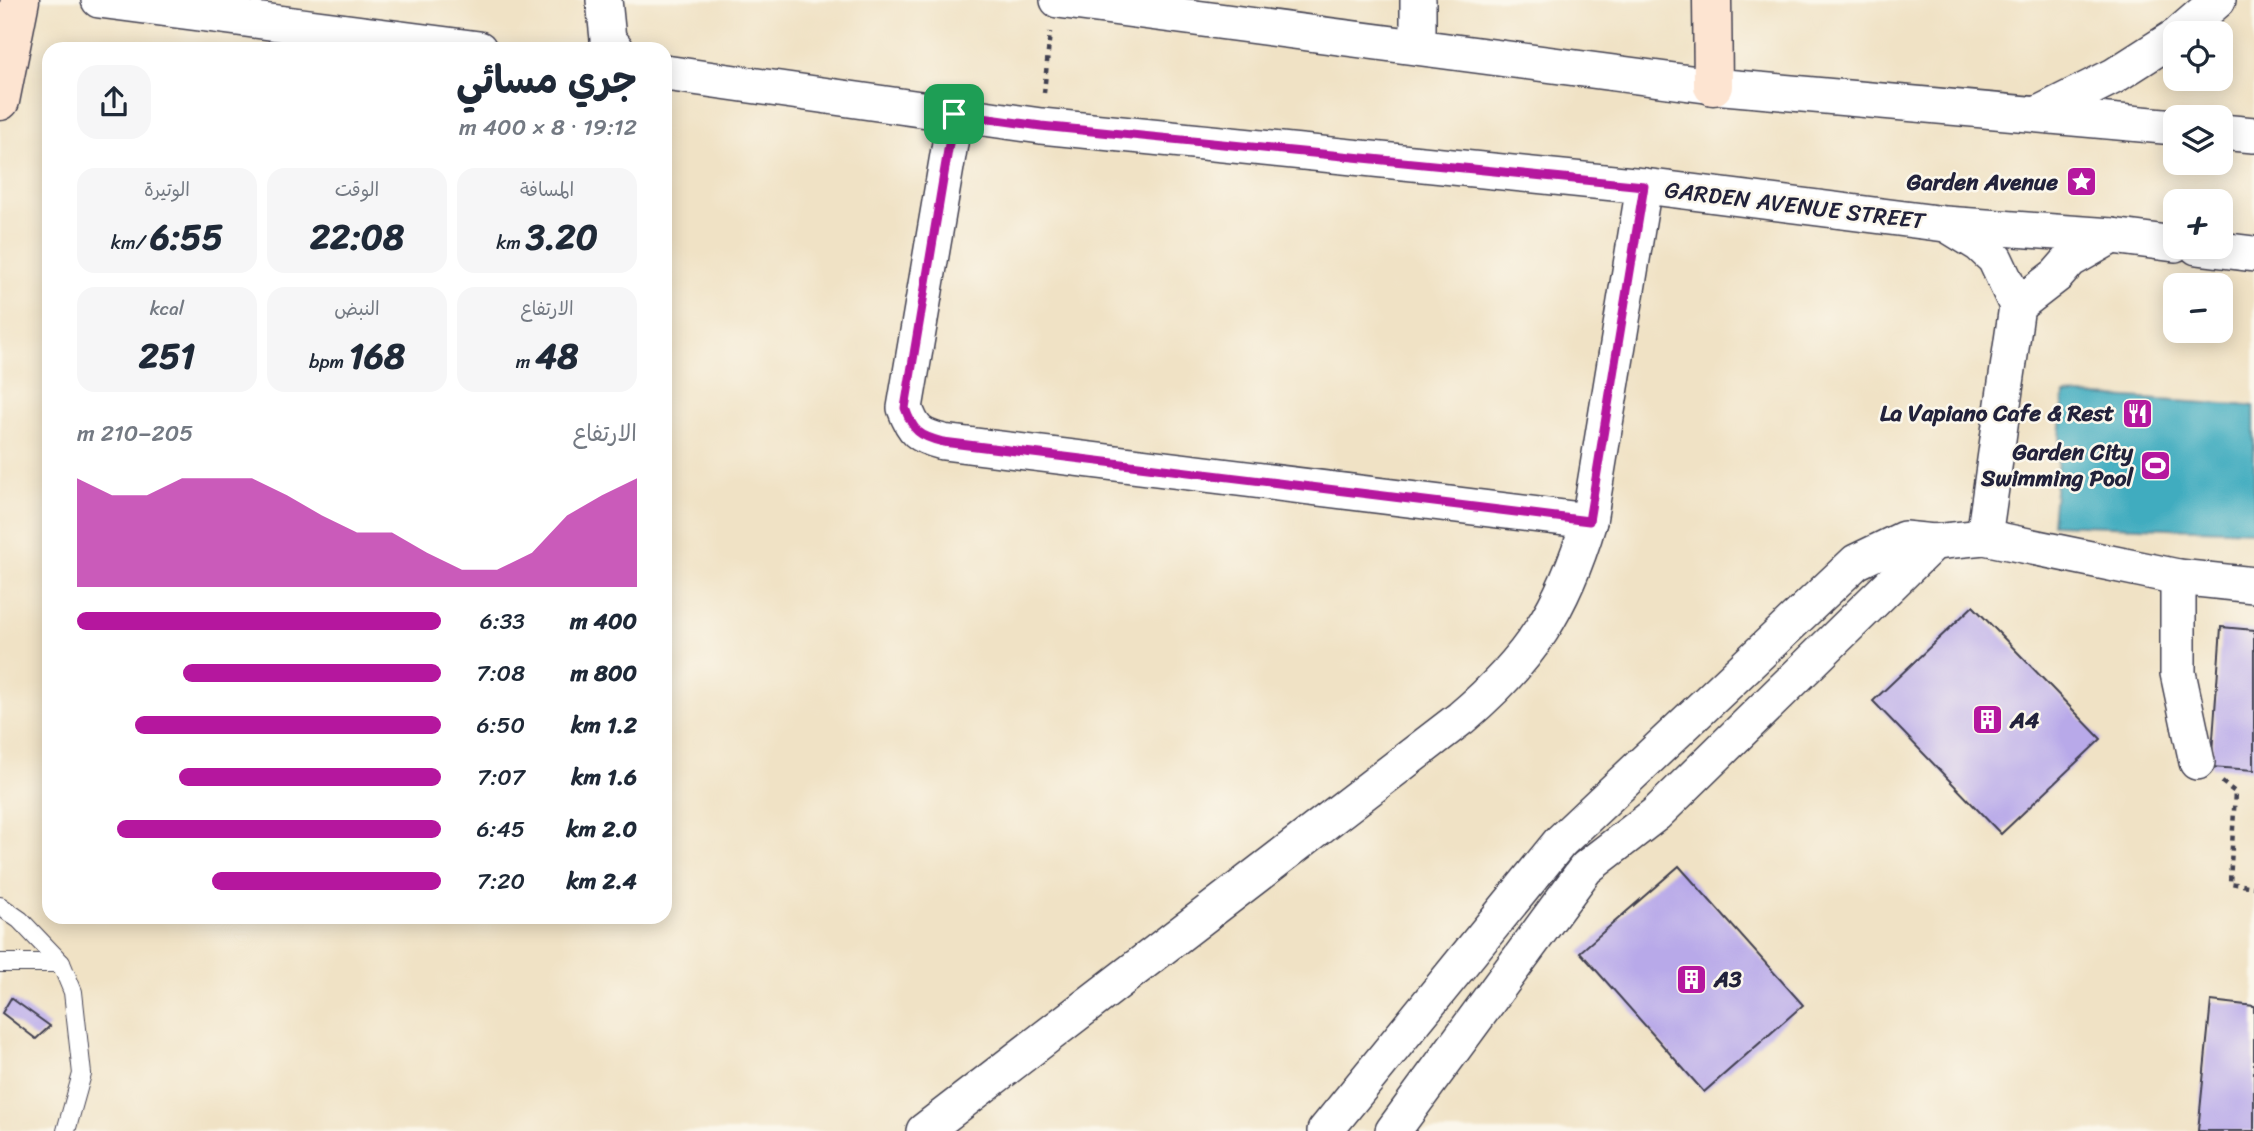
<!DOCTYPE html>
<html lang="ar">
<head>
<meta charset="utf-8">
<style>
  :root { --surface:#fff; --page:#f6f6f7; --text:#1f2937; --muted:#747a83; --accent:#b5179e }
  body { margin:0; font-family:Sriracha,"Playpen Sans Arabic",sans-serif; background:var(--page); color:var(--text); direction:rtl; height:100vh; display:flex; flex-direction:column; font-size:26px; white-space:nowrap }
  * { box-sizing:border-box; margin:0 }
  p { font-size:23px; color:var(--muted) }
  .icon { flex:none; width:38px; height:38px; fill:none; stroke:currentColor; stroke-width:2; stroke-linecap:round; stroke-linejoin:round }
  .map { position:relative; flex:1; overflow:hidden; direction:ltr }
  .details { position:absolute; left:42px; top:42px; width:630px; height:882px; display:flex; flex-direction:column; background:var(--surface); border-radius:21px; box-shadow:0 4px 18px #0003; direction:rtl }
  .details>* { flex:none }
  .controls { position:absolute; left:2163px; top:21px; display:grid; gap:14px }
  .controls a { display:grid; place-items:center; width:70px; height:70px; border-radius:14px; background:var(--surface); box-shadow:0 4px 18px #0003; font-size:35px }
  .pin { position:absolute; display:grid; place-items:center; width:60px; height:60px; color:#fff; margin:-30px; border-radius:14px; box-shadow:0 4px 10px #0006 }
  .round { display:grid; place-items:center; flex:none; width:74px; height:74px; border-radius:21px; background:var(--page) }
  .head { display:flex; align-items:center; justify-content:space-between; height:119px; padding:0 35px }
  h1 { font-size:38px; font-weight:700; line-height:52px }
  .stats { display:grid; grid-template-columns:repeat(3,1fr); gap:10px; height:119px; padding:7px 35px }
  .stats div { display:grid; align-content:center; border-radius:18px; background:var(--page); text-align:center }
  .stats b { font-size:35px; font-weight:700 }
  .stats small { font-size:19px; font-weight:400 }
  .stats p { font-size:19px }
  .chart { height:196px; padding:14px 35px }
  .chart p { display:flex; justify-content:space-between }
  .chart svg { width:100%; height:126px; margin-top:7px; fill:var(--accent); opacity:.7 }
  ul { padding:0 35px; list-style:none; font-size:23px }
  li { display:grid; grid-template-columns:112px 84px 1fr; align-items:center; height:52px }
  li i { height:18px; border-radius:9px; background:var(--accent) }
  .map>svg:first-child { display:block }
</style>
</head>
<body>
<div class="map">
<svg width="2254" height="1131" viewBox="0 0 2254 1131">
  <rect width="100%" height="100%" fill="#fbf7ec"/>
  <filter id="ink" filterUnits="userSpaceOnUse"><feTurbulence type="fractalNoise" baseFrequency=".0143" numOctaves="2"/><feDisplacementMap in="SourceGraphic" scale="14" xChannelSelector="R" yChannelSelector="G"/><feConvolveMatrix kernelMatrix="1 2 1 2 8 2 1 2 1" color-interpolation-filters="sRGB"/></filter>
  <filter id="wash" filterUnits="userSpaceOnUse"><feTurbulence type="fractalNoise" baseFrequency=".00686" numOctaves="4" result="noise"/><feDisplacementMap in="SourceGraphic" scale="28" xChannelSelector="R" yChannelSelector="G"/><feGaussianBlur stdDeviation="1.57" result="paint"/><feColorMatrix in="noise" values="0 0 0 0 0 0 0 0 0 0 0 0 0 0 0 0 0 1.4 0 .05"/><feComposite in="paint" operator="in"/></filter>
  <g filter="url(#wash)">
    <rect width="100%" height="100%" fill="#f0e2c5"/>
    <path fill="#40acbf" stroke="#31677d" stroke-width="2" d="M 2064,394 L 2254,406 L 2254,531 L 2052,524 Z"/>
    <g id="blocks">
      <g fill="#b8a9e9">
        <path d="M 1973,606 L 2101,739 L 2001,834 L 1873,701 Z"/>
        <path d="M 2221,627 L 2254,630 L 2254,770 L 2211,767 Z"/>
        <path d="M 1679,866 L 1803,1005 L 1704,1092 L 1580,952 Z"/>
        <path d="M 11,998 L 50,1026 L 36,1039 L 2,1013 Z"/>
        <path d="M 2211,1001 L 2254,1006 L 2254,1131 L 2198,1131 Z"/>
      </g>
    </g>
  </g>
  <g filter="url(#ink)">
    <use href="#blocks" fill-opacity="0" stroke="#413f50" stroke-width="2"/>
    <g fill="none" stroke-linecap="round" stroke-linejoin="round">
      <defs>
        <g id="lane">
          <path d="M 0,906 L 20,920 L 61,963 L 73,992 L 82,1074 L 66,1131"/>
          <path d="M 0,963 L 61,963"/>
        </g>
        <g id="street">
          <path d="M 99,0 L 479,49"/>
          <path d="M 604,0 L 608,39 L 616,49"/>
          <path d="M 1058,0 L 1713,86 L 2175,127"/>
          <path d="M 1418,0 L 1418,47"/>
          <path d="M 2180,33 L 2218,0"/>
          <path d="M 665,73 L 1041,126 L 1644,186 L 1945,224 L 2112,236 L 2175,244"/>
          <path d="M 2040,113 L 2114,76 L 2175,37"/>
          <path d="M 955,114 L 905,408 C 913,431 919,436 943,442 L 1589,521"/>
          <path d="M 2221,132 L 2254,135"/>
          <path d="M 1948,225 L 1979,244 L 1995,259 L 2017,306 L 1984,537"/>
          <path d="M 2197,247 L 2254,254"/>
          <path d="M 2017,306 L 2057,275 L 2070,260 L 2112,236"/>
          <path d="M 2178,577 L 2178,673 L 2197,762"/>
          <path d="M 924,1131 L 1461,718 C 1530,660 1563,608 1589,521 L 1644,186"/>
          <path d="M 1325,1131 L 1560,842 L 1856,562 L 1904,539 L 1934,542 L 1984,537 L 2178,577 L 2254,585"/>
          <path d="M 1393,1131 L 1586,868 L 1656,814 L 1934,542"/>
        </g>
        <g id="secondary">
          <path d="M 1712,0 L 1713,86"/>
          <path d="M 0,101 L 20,0"/>
        </g>
      </defs>
      <use href="#lane" stroke="#413f50" stroke-width="20"/>
      <use href="#street" stroke="#413f50" stroke-width="38"/>
      <use href="#secondary" stroke="#413f50" stroke-width="41"/>
      <g stroke="#413f50" stroke-width="4.5" stroke-dasharray="5 5" stroke-linecap="butt">
        <path d="M 1044,93 L 1050,32"/>
        <path d="M 2222,782 L 2235,792 L 2230,883 L 2254,887"/>
      </g>
      <use href="#lane" stroke="#fff" stroke-width="18"/>
      <use href="#street" stroke="#fff" stroke-width="35"/>
      <use href="#secondary" stroke="#fde4d1" stroke-width="38"/>
    </g>
  </g>
  <g fill="none" stroke-linecap="round" stroke-linejoin="round" filter="url(#ink)">
    <defs>
      <path id="route" d="M 954,114 L 1041,126 L 1644,186 L 1589,521 L 943,442 C 919,436 913,431 905,408 Z"/>
    </defs>
    <use href="#route" stroke="#fff" stroke-width="14"/>
    <use href="#route" stroke="#b5179e" stroke-width="9"/>
  </g>
  <defs>
    <symbol id="sight-square" viewBox="-11 -11 22 22"><rect x="-9" y="-9" width="18" height="18" rx="4" fill="#b5179e" stroke="#fbf7ec"/><path d="M0-6L1.8-2.2L6-1.7L2.9 1.2L3.7 5.4L0 3.3L-3.7 5.4L-2.9 1.2L-6-1.7L-1.8-2.2Z" fill="#fff"/></symbol>
    <symbol id="restaurant-square" viewBox="-11 -11 22 22"><rect x="-9" y="-9" width="18" height="18" rx="4" fill="#b5179e" stroke="#fbf7ec"/><path d="M-5-6h1v4h1v-4h1v4h1v-4h1v5L-1.5 .5V6h-2V.5L-5-1ZM5-6V6H3V1.5H1.5Q1.5-4 5-6Z" fill="#fff"/></symbol>
    <symbol id="stadium-square" viewBox="-11 -11 22 22"><rect x="-9" y="-9" width="18" height="18" rx="4" fill="#b5179e" stroke="#fbf7ec"/><path d="M0-5a6.5 5 0 1 0 0 10a6.5 5 0 1 0 0-10ZM-3.5-1.8h7v3.6h-7Z" fill="#fff"/></symbol>
    <symbol id="building-square" viewBox="-11 -11 22 22"><rect x="-9" y="-9" width="18" height="18" rx="4" fill="#b5179e" stroke="#fbf7ec"/><path d="M-4-6H4V6H1V3H-1V6H-4ZM-2.5-4.3h1.7v1.8h-1.7ZM.8-4.3h1.7v1.8H.8ZM-2.5-1h1.7V.8h-1.7ZM.8-1h1.7V.8H.8Z" fill="#fff"/></symbol>
  </defs>
  <g fill-rule="evenodd">
    <use href="#sight-square" x="2064" y="164" width="35" height="35"/>
    <use href="#restaurant-square" x="2120" y="396" width="35" height="35"/>
    <use href="#stadium-square" x="2138" y="448" width="35" height="35"/>
    <use href="#building-square" x="1970" y="702" width="35" height="35"/>
    <use href="#building-square" x="1674" y="962" width="35" height="35"/>
  </g>
  <g text-anchor="middle" stroke-width="5" stroke-linejoin="round" paint-order="stroke">
    <g font-size="23" font-weight="bold" fill="#22223b" stroke="#fbf7ec" text-anchor="end">
      <text x="2058" y="190">Garden Avenue</text>
      <text x="2114" y="421">La Vapiano Cafe &amp; Rest</text>
      <text x="2133" y="460">Garden City<tspan x="2133" dy="26">Swimming Pool</tspan></text>
      <text x="2010" y="728" text-anchor="start">A4</text>
      <text x="1714" y="987" text-anchor="start">A3</text>
    </g>
    <g font-size="23" fill="#22223b" stroke="#fbf7ec">
      <text transform="translate(1795 205) rotate(7)" y="8">GARDEN AVENUE STREET</text>
    </g>
  </g>
</svg>
<div class="controls">
<a><svg class="icon" aria-label="locate" viewBox="0 0 24 24"><circle cx="12" cy="12" r="6"/><path d="M12 2v4M12 18v4M2 12h4M18 12h4"/></svg></a>
<a><svg class="icon" aria-label="layers" viewBox="0 0 24 24"><path d="M12 4l9 5-9 5-9-5zM3 14l9 5 9-5"/></svg></a>
<a>+</a>
<a>−</a>
</div>
<div class="pin" style="left:954px;top:114px;background:#1e9e55"><svg class="icon" aria-label="arrive" viewBox="0 0 24 24"><path d="M6 21V4h12l-3 4 3 4H6"/></svg></div>
<section class="details">
<div class="head"><div><h1>جري مسائي</h1><p>19:12 · 8 × 400 m</p></div><a class="round"><svg class="icon" aria-label="share" viewBox="0 0 24 24"><path d="M12 15V3M7 8l5-5 5 5M5 13v7h14v-7"/></svg></a></div>
<div class="stats">
<div><p>المسافة</p><b>3.20<small> km</small></b></div>
<div><p>الوقت</p><b>22:08</b></div>
<div><p>الوتيرة</p><b>6:55<small> /km</small></b></div>
</div>
<div class="stats">
<div><p>الارتفاع</p><b>48<small> m</small></b></div>
<div><p>النبض</p><b>168<small> bpm</small></b></div>
<div><p>kcal</p><b>251</b></div>
</div>
<div class="chart"><p><span>الارتفاع</span>205–210 m</p>
<svg viewBox="0 0 160 44" preserveAspectRatio="none"><path d="M0 44V6L10 12L20 12L30 6L40 6L50 6L60 12L70 19L80 25L90 25L100 32L110 38L120 38L130 32L140 19L150 12L160 6V44z"/></svg>
</div>
<ul>
<li><b>400 m</b>6:33<i style="width:100%"></i></li>
<li><b>800 m</b>7:08<i style="width:71%"></i></li>
<li><b>1.2 km</b>6:50<i style="width:84%"></i></li>
<li><b>1.6 km</b>7:07<i style="width:72%"></i></li>
<li><b>2.0 km</b>6:45<i style="width:89%"></i></li>
<li><b>2.4 km</b>7:20<i style="width:63%"></i></li>
</ul>
</section>
</div>
</body>
</html>
